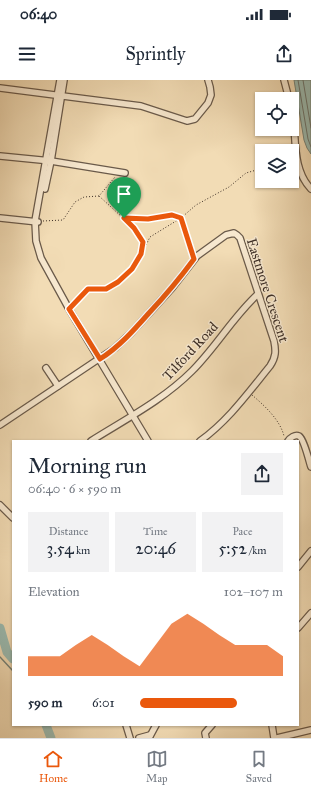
<!DOCTYPE html>
<html lang="en">
<head>
<meta charset="utf-8">
<style>
  :root { --surface:#fff; --page:#f2f2f3; --text:#1f2937; --muted:#747a83; --line:#e0e1e3; --accent:#ea580c }
  body { margin:0; font-family:"IM FELL Great Primer",serif; background:var(--page); color:var(--text); height:100vh; display:flex; flex-direction:column; font-size:15px; white-space:nowrap }
  * { box-sizing:border-box; margin:0 }
  p { font-size:13px; color:var(--muted) }
  .icon { flex:none; width:22px; height:22px; fill:none; stroke:currentColor; stroke-width:2; stroke-linecap:round; stroke-linejoin:round }
  .map { position:relative; flex:1; overflow:hidden }
  .drawer { position:absolute; left:12px; top:360px; width:287px; height:286px; display:flex; flex-direction:column; background:var(--surface); border-radius:0px; box-shadow:0 1px 3px #0004 }
  .drawer>* { flex:none }
  .fabs { position:absolute; left:255px; top:12px; display:grid; gap:8px }
  .fabs a { display:grid; place-items:center; width:44px; height:44px; border-radius:0px; background:var(--surface); box-shadow:0 1px 3px #0004; font-size:20px }
  .pin { position:absolute; display:grid; place-items:center; width:34px; height:34px; color:#fff; margin:-41px -17px; border-radius:50% 50% 50% 0; rotate:-45deg; box-shadow:0 0 4px #0007 }
  .pin .icon { rotate:45deg }
  .round { display:grid; place-items:center; flex:none; width:42px; height:42px; border-radius:0px; background:var(--page) }
  .head { display:flex; align-items:center; justify-content:space-between; height:68px; padding:0 16px }
  h1 { font-size:22px; font-weight:600; line-height:30px }
  .figures { display:grid; grid-template-columns:repeat(3,1fr); gap:6px; height:68px; padding:4px 16px }
  .figures div { display:grid; align-content:center; border-radius:0px; background:var(--page); text-align:center }
  .figures b { font-size:17px; font-weight:600 }
  .figures small { font-size:11px; font-weight:400 }
  .figures p { font-size:11px }
  .chart { height:112px; padding:8px 16px }
  .chart p { display:flex; justify-content:space-between }
  .chart svg { width:100%; height:72px; margin-top:4px; fill:var(--accent); opacity:.7 }
  ul { padding:0 16px; list-style:none; font-size:13px }
  li { display:grid; grid-template-columns:64px 48px 1fr; align-items:center; height:30px }
  li i { height:10px; border-radius:5px; background:var(--accent) }
  .status { display:flex; justify-content:space-between; align-items:center; height:28px; padding:0 20px; background:var(--surface); direction:ltr }
  .status svg { height:11px; fill:currentColor }
  header { display:flex; justify-content:space-between; align-items:center; height:52px; padding:0 16px; background:var(--surface); font-size:18px; font-weight:600 }
  .menu { display:flex; justify-content:space-around; align-items:center; height:56px; border-top:1px solid var(--line); background:var(--surface); font-size:11px; color:var(--muted) }
  .menu a { display:grid; justify-items:center; gap:2px }
  .menu .current { color:var(--accent) }
  .map>svg:first-child { display:block }
</style>
</head>
<body>
<div class="status"><b>06:40</b><svg viewBox="0 0 49 12"><path d="M0 12V9h3v3zM5 12V6h3v6zM10 12V3h3v9zM15 12V0h3v12zM26 1h20v11H26zM47 4h2v5h-2z"/></svg></div>
<header><svg class="icon" aria-label="menu" viewBox="0 0 24 24"><path d="M4 6h16M4 12h16M4 18h16"/></svg>Sprintly<svg class="icon" aria-label="share" viewBox="0 0 24 24"><path d="M12 15V3M7 8l5-5 5 5M5 13v7h14v-7"/></svg></header>
<div class="map">
<svg width="311" height="658" viewBox="0 0 311 658">
  <rect width="100%" height="100%" fill="#f2dcb5"/>
  <filter id="stains"><feTurbulence type="fractalNoise" baseFrequency=".005" numOctaves="4"/><feColorMatrix values="0 0 0 0 .2 0 0 0 0 .09 0 0 0 0 .02 0 0 0 .5 -.17"/></filter>
  <radialGradient id="worn" r=".72"><stop offset=".6" stop-color="#630" stop-opacity="0"/><stop offset="1" stop-color="#630" stop-opacity=".3"/></radialGradient>
  <path fill="#9bbbb1" stroke="#758379" d="M 294,0 L 311,0 L 311,74 L 307,68 L 304,60 Z"/>
  <g fill="none" stroke-linecap="round" stroke-linejoin="round">
    <g stroke="#6c746c" stroke-width="1">
      <path d="M 298,0 L 308,59 L 311,67"/>
      <path d="M 303,0 L 311,48"/>
    </g>
    <path stroke="#758379" stroke-width="1.5" d="M 0,577 L 13,591"/>
    <g stroke="#9bbbb1" stroke-width="9">
      <path d="M 0,548 L 7,572 L 13,579"/>
      <path d="M 46,645 L 51,658"/>
    </g>
    <defs>
      <g id="minor">
        <path d="M 60,0 L 35,141 L 36,161 L 41,178 L 69,229 L 148,361"/>
        <path d="M 284,0 L 289,19"/>
        <path d="M 0,8 L 141,26 L 187,41 L 195,39 L 208,23 L 211,15 L 210,7 L 208,0"/>
        <path d="M 292,29 C 297,55 291,88 311,109"/>
        <path d="M 0,76 L 51,81 L 125,93"/>
        <path d="M 45,109 L 51,81 L 64,0"/>
        <path d="M 0,138 L 38,142"/>
        <path d="M 46,288 L 58,306"/>
        <path d="M 0,345 L 115,268 L 131,253 L 172,208 L 197,176 L 226,155 L 234,153 L 237,155 L 240,158 L 274,261 C 276,271 276,277 270,286 C 248,313 228,341 200,361"/>
        <path d="M 91,361 C 126,339 163,320 192,291 C 216,267 233,237 258,214"/>
        <path d="M 288,361 C 290,358 295,354 299,356 C 304,359 309,381 311,387"/>
        <path d="M 0,425 L 13,438"/>
        <path d="M 298,487 L 311,471"/>
        <path d="M 298,548 L 311,533"/>
        <path d="M 126,645 L 130,658"/>
        <path d="M 272,645 L 274,658"/>
        <path d="M 139,658 L 150,655"/>
        <path d="M 149,658 L 156,645"/>
        <path d="M 206,658 L 205,653 L 212,645"/>
        <path d="M 277,658 L 311,650"/>
      </g>
    </defs>
    <use href="#minor" stroke="#6a5a4a" stroke-width="8"/>
    <g stroke="#3c2e26" stroke-width="1" stroke-dasharray="1 2" stroke-linecap="butt">
      <path d="M 124,138 L 148,139 L 172,135 L 181,138 L 193,174"/>
      <path d="M 43,141 L 63,140 L 75,122 L 84,117 L 99,116 L 115,97"/>
      <path d="M 142,173 L 150,157 L 181,138 L 196,125 L 229,107 L 246,93 L 260,89"/>
      <path d="M 73,225 L 88,209 L 105,209 L 117,202 L 132,189 L 141,174 L 143,162 L 134,148 L 99,116"/>
      <path d="M 252,315 C 265,326 280,340 284,356"/>
    </g>
    <use href="#minor" stroke="#f7e8cf" stroke-width="5.5"/>
  </g>
  <g fill="none" stroke-linecap="round" stroke-linejoin="round">
    <defs>
      <path id="route" d="M 172,135 L 181,138 L 194,179 C 180,198 165,216 149,233 C 134,250 119,267 100,279 L 69,229 L 88,209 L 106,209 L 118,202 L 132,189 L 141,174 L 143,162 L 134,148 L 124,138 L 148,139 Z"/>
    </defs>
    <use href="#route" stroke="#fff" stroke-width="8"/>
    <use href="#route" stroke="#ea580c" stroke-width="5"/>
  </g>
  <g text-anchor="middle" stroke-width="3" stroke-linejoin="round" paint-order="stroke">
    <g font-size="14" fill="#3c2e26" stroke="#f7e8cf">
      <text transform="translate(268 210) rotate(72)" y="5">Eastmore Crescent</text>
      <text transform="translate(190 271) rotate(-47)" y="5">Tilford Road</text>
    </g>
  </g>
  <rect width="100%" height="100%" filter="url(#stains)"/>
  <rect width="100%" height="100%" fill="url(#worn)"/>
</svg>
<div class="fabs">
<a><svg class="icon" aria-label="locate" viewBox="0 0 24 24"><circle cx="12" cy="12" r="6"/><path d="M12 2v4M12 18v4M2 12h4M18 12h4"/></svg></a>
<a><svg class="icon" aria-label="layers" viewBox="0 0 24 24"><path d="M12 4l9 5-9 5-9-5zM3 14l9 5 9-5"/></svg></a>
</div>
<div class="pin" style="left:124px;top:138px;background:#1e9e55"><svg class="icon" aria-label="arrive" viewBox="0 0 24 24"><path d="M6 21V4h12l-3 4 3 4H6"/></svg></div>
<section class="drawer">
<div class="head"><div><h1>Morning run</h1><p>06:40 · 6 × 590 m</p></div><a class="round"><svg class="icon" aria-label="share" viewBox="0 0 24 24"><path d="M12 15V3M7 8l5-5 5 5M5 13v7h14v-7"/></svg></a></div>
<div class="figures">
<div><p>Distance</p><b>3.54<small> km</small></b></div>
<div><p>Time</p><b>20:46</b></div>
<div><p>Pace</p><b>5:52<small> /km</small></b></div>
</div>
<div class="chart"><p><span>Elevation</span>102–107 m</p>
<svg viewBox="0 0 160 44" preserveAspectRatio="none"><path d="M0 44V32L10 32L20 32L30 25L40 19L50 25L60 32L70 38L80 25L90 12L100 6L110 12L120 19L130 25L140 25L150 25L160 32V44z"/></svg>
</div>
<ul>
<li><b>590 m</b>6:01<i style="width:68%"></i></li>
</ul>
</section>
</div>
<nav class="menu">
<a class="current"><svg class="icon" aria-label="home" viewBox="0 0 24 24"><path d="M3 11l9-7 9 7M6 9v11h12V9"/></svg>Home</a>
<a><svg class="icon" aria-label="map" viewBox="0 0 24 24"><path d="M3 6l6-2 6 2 6-2v14l-6 2-6-2-6 2zM9 4v14M15 6v14"/></svg>Map</a>
<a><svg class="icon" aria-label="saved" viewBox="0 0 24 24"><path d="M7 4h10v16l-5-4-5 4z"/></svg>Saved</a>
</nav>
</body>
</html>
